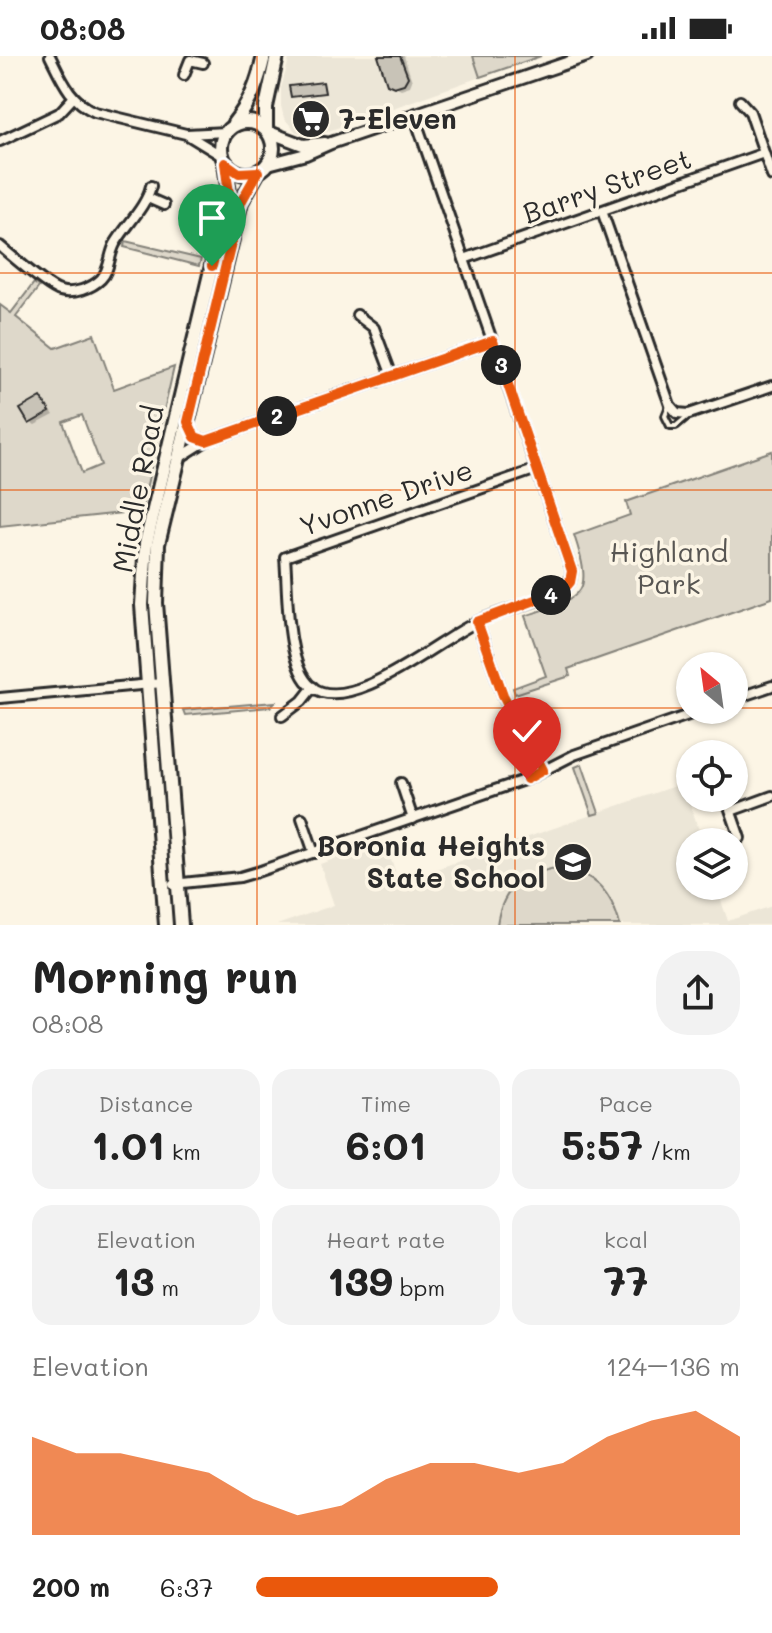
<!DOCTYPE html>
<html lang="en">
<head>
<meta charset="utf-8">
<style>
  :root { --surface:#fff; --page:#f2f2f2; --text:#222; --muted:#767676; --accent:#ea580c }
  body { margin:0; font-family:Mali,sans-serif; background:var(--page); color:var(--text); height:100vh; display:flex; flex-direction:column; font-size:30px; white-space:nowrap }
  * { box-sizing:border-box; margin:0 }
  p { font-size:26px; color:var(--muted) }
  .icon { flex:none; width:44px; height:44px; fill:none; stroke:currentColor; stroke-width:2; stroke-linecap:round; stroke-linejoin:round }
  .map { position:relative; height:869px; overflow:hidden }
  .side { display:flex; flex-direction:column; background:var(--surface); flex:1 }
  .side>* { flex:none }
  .needle { width:52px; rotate:331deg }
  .fabs { position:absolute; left:676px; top:596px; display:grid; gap:16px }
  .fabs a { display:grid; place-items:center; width:72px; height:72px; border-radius:50%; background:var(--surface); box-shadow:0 2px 6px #0004; font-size:40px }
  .pin { position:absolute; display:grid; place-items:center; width:68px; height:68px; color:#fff; margin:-82px -34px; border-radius:50% 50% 50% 0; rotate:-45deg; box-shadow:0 0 8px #0007 }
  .pin .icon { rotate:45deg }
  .km { position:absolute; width:40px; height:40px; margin:-20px; border-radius:50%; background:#222; color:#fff; font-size:22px; line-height:40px; text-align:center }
  .round { display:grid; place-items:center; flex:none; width:84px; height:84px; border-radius:32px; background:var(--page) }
  .headline { display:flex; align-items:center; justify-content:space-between; height:136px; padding:0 32px }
  h1 { font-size:44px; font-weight:700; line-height:60px }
  .stats { display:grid; grid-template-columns:repeat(3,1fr); gap:12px; height:136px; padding:8px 32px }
  .stats div { display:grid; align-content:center; border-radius:20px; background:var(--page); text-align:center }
  .stats b { font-size:40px; font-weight:700 }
  .stats small { font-size:22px; font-weight:400 }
  .stats p { font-size:22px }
  .chart { height:224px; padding:16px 32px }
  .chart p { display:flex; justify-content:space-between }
  .chart svg { width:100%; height:144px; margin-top:8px; fill:var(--accent); opacity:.7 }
  ul { padding:0 32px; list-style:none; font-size:26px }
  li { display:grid; grid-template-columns:128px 96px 1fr; align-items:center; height:60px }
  li i { height:20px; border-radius:10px; background:var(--accent) }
  .status { display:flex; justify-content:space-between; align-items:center; height:56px; padding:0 40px; background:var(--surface); direction:ltr }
  .status svg { height:22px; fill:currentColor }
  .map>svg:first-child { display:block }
</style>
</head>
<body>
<div class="status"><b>08:08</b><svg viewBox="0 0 49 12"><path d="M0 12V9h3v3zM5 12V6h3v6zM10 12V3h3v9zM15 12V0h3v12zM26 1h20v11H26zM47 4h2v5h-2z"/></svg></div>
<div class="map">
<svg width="772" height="869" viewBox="0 0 772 869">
  <rect width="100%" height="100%" fill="#fcf5e5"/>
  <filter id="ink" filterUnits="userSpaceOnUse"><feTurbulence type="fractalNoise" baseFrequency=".0125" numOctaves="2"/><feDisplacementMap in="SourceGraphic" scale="16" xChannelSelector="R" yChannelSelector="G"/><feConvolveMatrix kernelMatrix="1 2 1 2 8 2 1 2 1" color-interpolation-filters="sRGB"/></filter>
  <g filter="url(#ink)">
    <g fill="#ece6d7">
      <path d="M 290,0 L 378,0 L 387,28 L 394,31 L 404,28 L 408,21 L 401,0 L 473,0 L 480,21 L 317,79 L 296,76 L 284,62 L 281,50 L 281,32 Z"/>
      <path d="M 683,727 L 703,786 L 690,786 L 690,830 L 716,830 L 728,865 L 772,850 L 772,869 L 277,869 L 334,849 L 320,808 L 384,785 L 399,826 Z"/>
    </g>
    <g fill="#ded8ca" stroke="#84827a" stroke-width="2" fill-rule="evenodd">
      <path d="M 473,0 L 541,0 L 480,21 Z"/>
      <path d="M 125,185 L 201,203 L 199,210 L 124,191 Z"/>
      <path d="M 34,227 L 39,231 L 16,261 L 55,292 L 94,278 L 114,333 L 174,311 L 141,455 L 0,470 L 0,249 L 11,257 ZM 82,359 L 101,409 L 82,417 L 63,366 Z"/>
      <path d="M 772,395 L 772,542 L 568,613 L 570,620 L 515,638 L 513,632 L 546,620 L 525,560 C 582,540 595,542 574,479 L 630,459 L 626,446 Z"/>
      <path d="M 275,646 L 270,651 L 185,659 L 183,654 Z"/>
      <path d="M 582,708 L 599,757 L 592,759 L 575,711 Z"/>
      <path d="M 561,811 C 595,818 611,835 620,869 L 497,869 C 502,830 525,817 561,811 Z"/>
    </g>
    <g fill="#0003">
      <path d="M 380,0 L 404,0 L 412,25 L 410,30 L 401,33 L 389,27 Z"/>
      <path d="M 319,58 L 324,61 L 324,70 L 302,68 Z"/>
      <path d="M 41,344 L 46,347 L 54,359 L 35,369 L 30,366 Z"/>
    </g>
    <g fill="#c8c3b7" stroke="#2b2b2b" stroke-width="2">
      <path d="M 378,0 L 400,0 L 408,21 L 404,28 L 394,31 L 387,28 Z"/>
      <path d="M 323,26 L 325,37 L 291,41 L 289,30 Z"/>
      <path d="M 303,56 L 322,58 L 321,69 L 300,69 L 301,58 Z"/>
      <path d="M 41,341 L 50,356 L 29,368 L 20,353 Z"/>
    </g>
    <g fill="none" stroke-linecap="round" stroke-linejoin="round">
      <defs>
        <path id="service" d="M 669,350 L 665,360 L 670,370 L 676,370 L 688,360"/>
        <g id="minor">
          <path d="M 50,0 C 62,24 70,45 95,56 L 186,78 L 222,100"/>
          <path d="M 184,19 L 190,4 L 203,7"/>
          <path d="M 740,45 L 750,56 L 772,120"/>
          <path d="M 414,59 L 572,515 L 570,526 L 564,533 C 536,547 505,553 477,566 C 441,582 351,660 312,631 C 285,610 288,533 285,501 L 537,413"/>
          <path d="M 187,78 L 226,76"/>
          <path d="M 0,85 L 59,57 L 73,42"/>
          <path d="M 148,142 L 164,149"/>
          <path d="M 602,155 L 670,349 L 677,357 L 689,358 L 772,330"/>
          <path d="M 0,190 C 12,200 48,232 60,235 C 73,239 92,232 101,223 C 110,214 109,199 115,188 C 126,169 146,151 151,130"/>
          <path d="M 464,203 L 764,97"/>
          <path d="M 357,259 L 374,272 L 392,320"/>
          <path d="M 188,367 L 195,381 L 206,385"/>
          <path d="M 179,402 L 206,385 L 493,285"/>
          <path d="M 477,566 L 503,639 L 543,714"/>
          <path d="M 0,642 L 162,627"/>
          <path d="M 734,643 L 772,630"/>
          <path d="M 282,660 L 302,645 L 313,631"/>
          <path d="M 401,727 L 413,763"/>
          <path d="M 726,742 L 740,782"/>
          <path d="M 731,755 L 772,740"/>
          <path d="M 302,762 L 314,797"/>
          <path d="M 173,828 L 240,821 L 257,816 L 527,723 L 574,699 L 703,654"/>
        </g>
        <g id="tertiary">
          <path d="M 269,76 L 303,89 L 325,87"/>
          <path d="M 268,108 L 306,98 L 331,87 L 587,0"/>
        </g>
        <g id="primary">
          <circle cx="247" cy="92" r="26"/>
          <path d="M 234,67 C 251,46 258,26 264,0"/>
          <path d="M 266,73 L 266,51 L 277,0"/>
          <path d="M 166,869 L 142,549 L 146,487 L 229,138 L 225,107"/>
          <path d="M 181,869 L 156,547 L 158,488 L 241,146 L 258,116"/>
        </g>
      </defs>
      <use href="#service" stroke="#2b2b2b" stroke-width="10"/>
      <use href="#minor" stroke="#2b2b2b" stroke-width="14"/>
      <use href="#tertiary" stroke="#2b2b2b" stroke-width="16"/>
      <use href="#primary" stroke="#2b2b2b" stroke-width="18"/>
      <use href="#service" stroke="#fcf5e5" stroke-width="4"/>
      <use href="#minor" stroke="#fcf5e5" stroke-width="8"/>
      <use href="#tertiary" stroke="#fcf5e5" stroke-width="10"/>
      <use href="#primary" stroke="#fcf5e5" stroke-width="12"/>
    </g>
  </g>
  <g fill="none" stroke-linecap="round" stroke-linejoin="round" filter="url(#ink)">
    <defs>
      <path id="route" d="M 212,210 L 229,138 L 225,107 L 239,117 L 258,116 L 241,146 L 188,366 L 195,381 L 206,385 L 493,285 L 572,515 L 570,526 L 564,533 L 477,566 L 503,639 L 543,714 L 527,723"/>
    </defs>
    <use href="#route" stroke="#fff" stroke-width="16"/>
    <use href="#route" stroke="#ea580c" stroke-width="10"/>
  </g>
  <path fill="none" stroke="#e8590c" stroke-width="2" stroke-opacity="0.55" d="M 257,0 L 257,869M 515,0 L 515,869M 0,217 L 772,217M 0,434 L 772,434M 0,652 L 690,652M 734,652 L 772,652"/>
  <defs>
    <symbol id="supermarket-disc" viewBox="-11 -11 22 22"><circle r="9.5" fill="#2b2b2b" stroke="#fcf5e5"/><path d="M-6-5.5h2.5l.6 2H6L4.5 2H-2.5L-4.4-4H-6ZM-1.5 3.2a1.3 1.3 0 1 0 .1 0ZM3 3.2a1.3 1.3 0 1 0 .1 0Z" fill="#fff"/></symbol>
    <symbol id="school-disc" viewBox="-11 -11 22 22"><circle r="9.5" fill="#2b2b2b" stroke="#fcf5e5"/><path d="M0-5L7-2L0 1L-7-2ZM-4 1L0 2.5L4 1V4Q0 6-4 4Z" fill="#fff"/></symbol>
  </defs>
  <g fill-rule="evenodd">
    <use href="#supermarket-disc" x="289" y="41" width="44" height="44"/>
    <use href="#school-disc" x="551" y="784" width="44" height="44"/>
  </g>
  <g text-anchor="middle" stroke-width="7" stroke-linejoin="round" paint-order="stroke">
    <g font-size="28" font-weight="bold" fill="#2b2b2b" stroke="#fcf5e5" text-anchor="start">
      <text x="339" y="73">7-Eleven</text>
      <text x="545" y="800" text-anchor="end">Boronia Heights<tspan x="545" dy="32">State School</tspan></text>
    </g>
    <g font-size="28" fill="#2b2b2b" stroke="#fcf5e5">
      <text transform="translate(607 130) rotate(-19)" y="10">Barry Street</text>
      <text transform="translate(138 433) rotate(-79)" y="10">Middle Road</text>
      <text transform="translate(386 442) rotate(-19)" y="10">Yvonne Drive</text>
    </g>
    <g font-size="28" fill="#585653" stroke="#fcf5e5">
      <text x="669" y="506">Highland<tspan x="669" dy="32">Park</tspan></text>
    </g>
  </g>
</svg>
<div class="fabs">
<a><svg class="needle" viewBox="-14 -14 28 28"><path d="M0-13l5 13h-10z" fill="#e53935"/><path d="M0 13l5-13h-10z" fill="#767676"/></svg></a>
<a><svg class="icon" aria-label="locate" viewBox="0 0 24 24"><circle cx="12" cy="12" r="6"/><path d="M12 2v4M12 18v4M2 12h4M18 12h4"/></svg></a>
<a><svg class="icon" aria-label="layers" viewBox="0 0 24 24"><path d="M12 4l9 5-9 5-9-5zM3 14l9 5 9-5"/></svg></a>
</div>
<div class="pin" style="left:212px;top:210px;background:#1e9e55"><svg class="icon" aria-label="arrive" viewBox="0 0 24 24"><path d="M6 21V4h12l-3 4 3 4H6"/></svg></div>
<div class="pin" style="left:527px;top:723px;background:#d93025"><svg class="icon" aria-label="check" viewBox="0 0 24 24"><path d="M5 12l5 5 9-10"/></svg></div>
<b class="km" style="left:277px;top:360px">2</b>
<b class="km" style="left:501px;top:309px">3</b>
<b class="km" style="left:551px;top:539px">4</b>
</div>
<section class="side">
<div class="headline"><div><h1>Morning run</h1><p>08:08</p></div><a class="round"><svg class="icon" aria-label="share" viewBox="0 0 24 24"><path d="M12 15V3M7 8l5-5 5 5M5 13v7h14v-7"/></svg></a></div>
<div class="stats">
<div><p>Distance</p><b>1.01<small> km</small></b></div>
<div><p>Time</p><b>6:01</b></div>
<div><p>Pace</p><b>5:57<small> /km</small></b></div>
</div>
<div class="stats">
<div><p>Elevation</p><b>13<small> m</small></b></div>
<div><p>Heart rate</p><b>139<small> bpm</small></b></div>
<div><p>kcal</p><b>77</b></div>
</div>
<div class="chart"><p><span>Elevation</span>124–136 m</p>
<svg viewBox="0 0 160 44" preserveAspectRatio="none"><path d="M0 44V14L10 19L20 19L30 22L40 25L50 33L60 38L70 35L80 27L90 22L100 22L110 25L120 22L130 14L140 9L150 6L160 14V44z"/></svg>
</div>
<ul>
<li><b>200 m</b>6:37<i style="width:50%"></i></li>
</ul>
</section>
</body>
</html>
